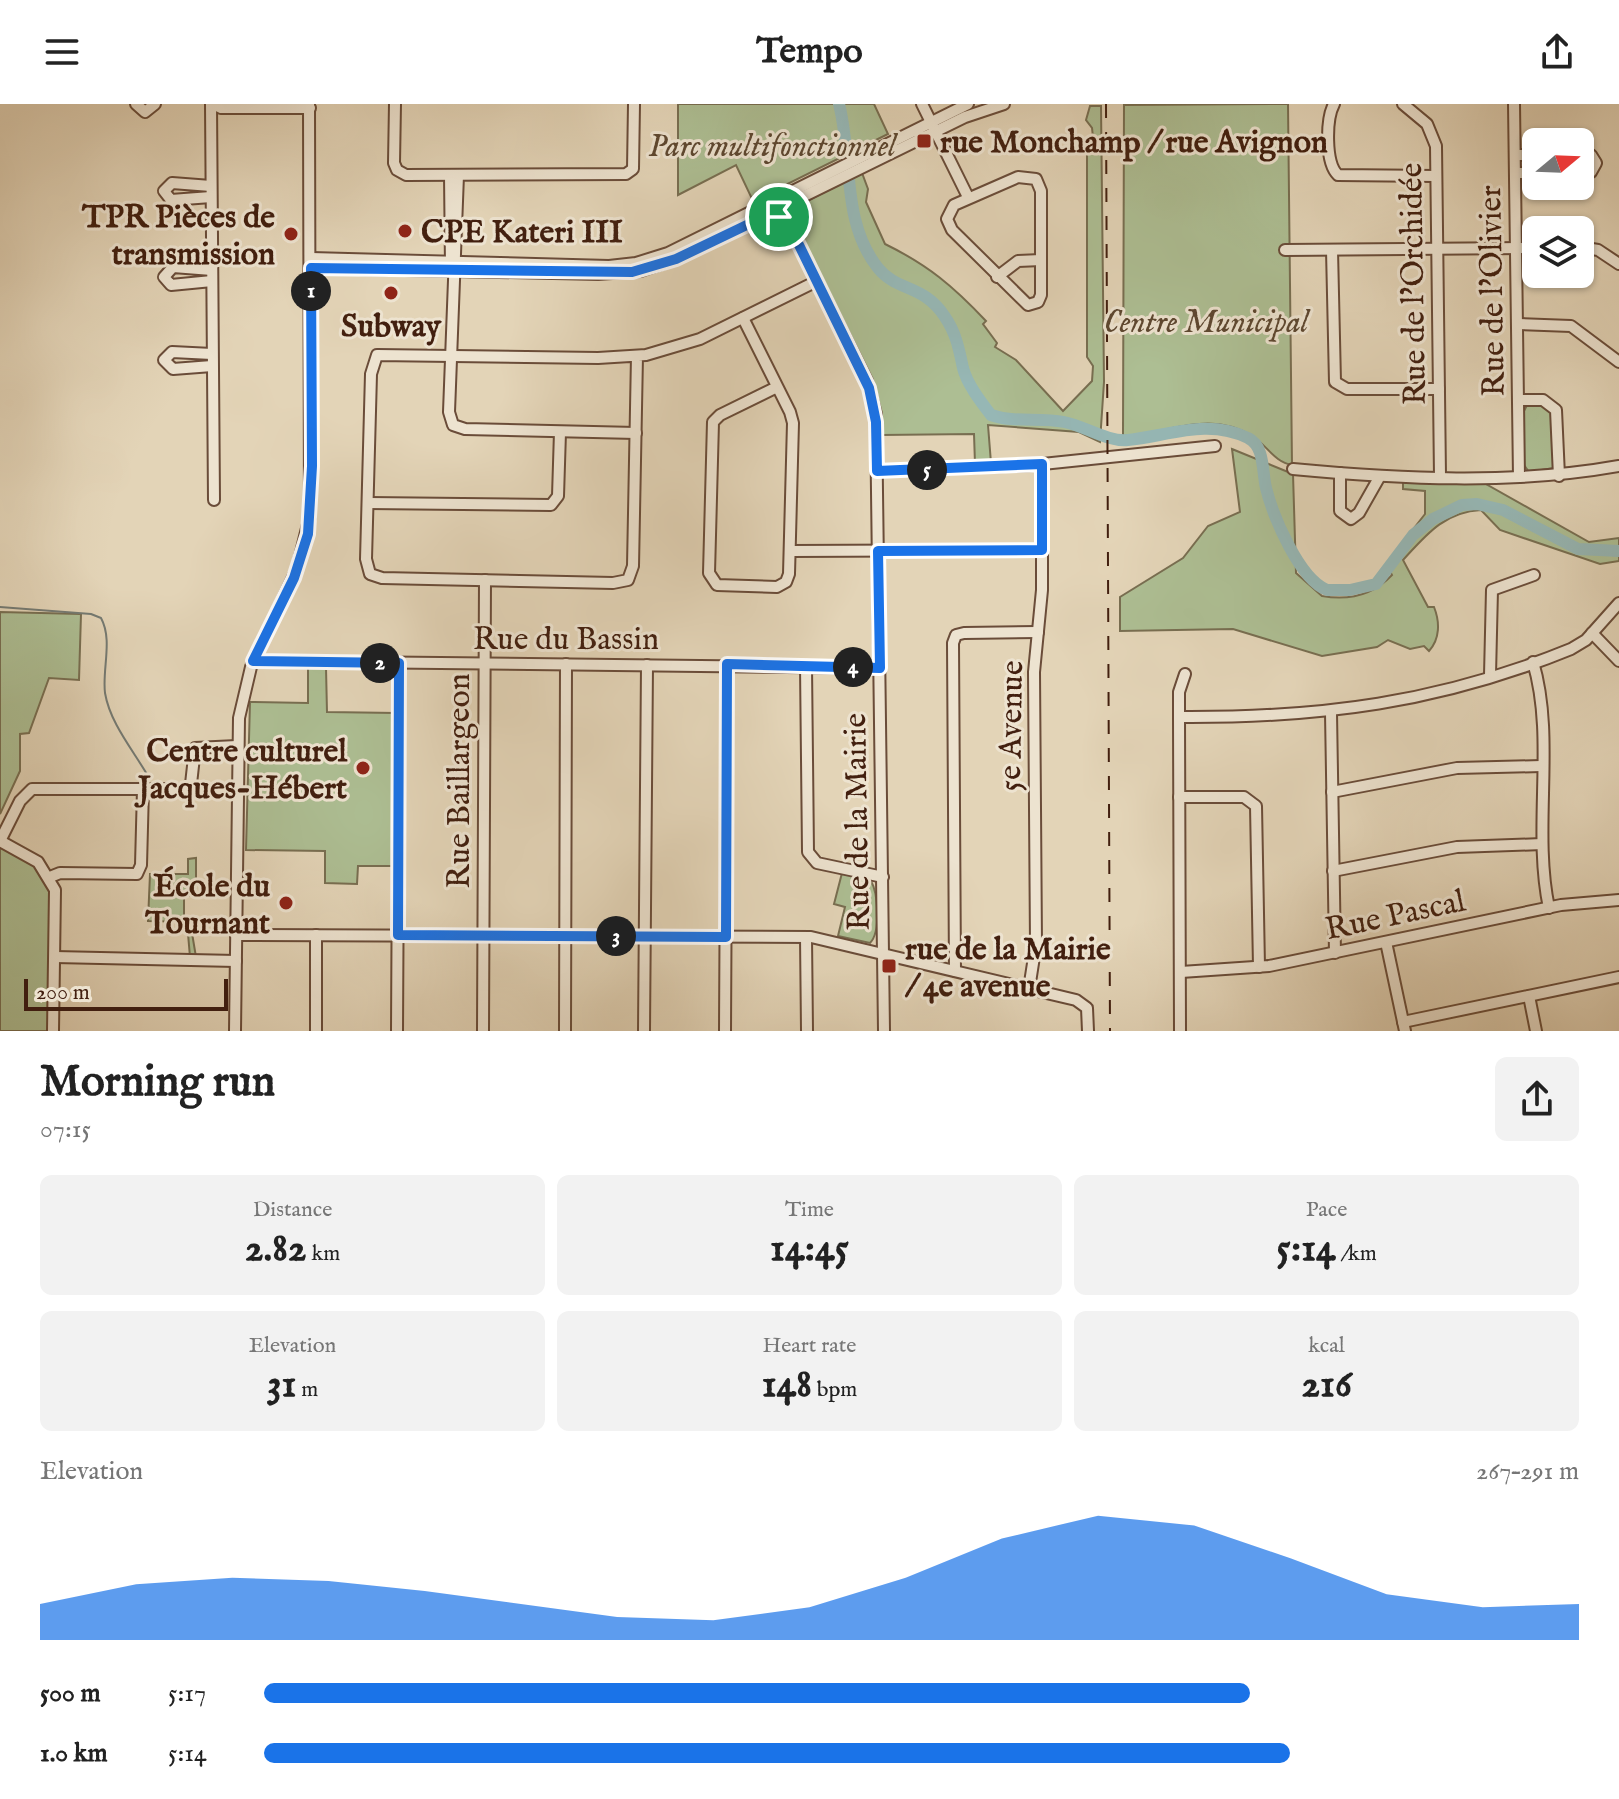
<!DOCTYPE html>
<html lang="en">
<head>
<meta charset="utf-8">
<style>
  :root { --surface:#fff; --page:#f2f2f2; --text:#222; --muted:#767676; --accent:#1a73e8 }
  body { margin:0; font-family:"IM FELL English",serif; background:var(--page); color:var(--text); height:100vh; display:flex; flex-direction:column; font-size:30px; white-space:nowrap }
  * { box-sizing:border-box; margin:0 }
  p { font-size:26px; color:var(--muted) }
  .icon { flex:none; width:44px; height:44px; fill:none; stroke:currentColor; stroke-width:2; stroke-linecap:round; stroke-linejoin:round }
  .map { position:relative; height:927px; overflow:hidden }
  .details { display:flex; flex-direction:column; background:var(--surface); flex:1 }
  .details>* { flex:none }
  .needle { width:52px; rotate:71deg }
  .fabs { position:absolute; left:1522px; top:24px; display:grid; gap:16px }
  .fabs a { display:grid; place-items:center; width:72px; height:72px; border-radius:12px; background:var(--surface); box-shadow:0 2px 6px #0004; font-size:40px }
  .scale { position:absolute; left:24px; bottom:20px; width:204px; box-sizing:border-box; padding-left:8px; border:4px solid #421f0f; border-top:0; font-size:22px; line-height:28px; white-space:nowrap; color:#421f0f; -webkit-text-stroke:6px #ede3d0; paint-order:stroke }
  .pin { position:absolute; display:grid; place-items:center; width:68px; height:68px; color:#fff; margin:-34px; border:4px solid #fff; border-radius:50%; box-shadow:0 2px 8px #0007 }
  .km { position:absolute; width:40px; height:40px; margin:-20px; border-radius:50%; background:#222; color:#fff; font-size:22px; line-height:40px; text-align:center }
  .round { display:grid; place-items:center; flex:none; width:84px; height:84px; border-radius:12px; background:var(--page) }
  .headline { display:flex; align-items:center; justify-content:space-between; height:136px; padding:0 40px }
  h1 { font-size:44px; font-weight:800; line-height:60px }
  .figures { display:grid; grid-template-columns:repeat(3,1fr); gap:12px; height:136px; padding:8px 40px }
  .figures div { display:grid; align-content:center; border-radius:12px; background:var(--page); text-align:center }
  .figures b { font-size:40px; font-weight:800 }
  .figures small { font-size:22px; font-weight:400 }
  .figures p { font-size:22px }
  .chart { height:224px; padding:16px 40px }
  .chart p { display:flex; justify-content:space-between }
  .chart svg { width:100%; height:144px; margin-top:8px; fill:var(--accent); opacity:.7 }
  ul { padding:0 40px; list-style:none; font-size:26px }
  li { display:grid; grid-template-columns:128px 96px 1fr; align-items:center; height:60px }
  li i { height:20px; border-radius:10px; background:var(--accent) }
  header { display:flex; justify-content:space-between; align-items:center; height:104px; padding:0 40px; background:var(--surface); font-size:36px; font-weight:800 }
  .map>svg:first-child { display:block }
</style>
</head>
<body>
<header><svg class="icon" aria-label="menu" viewBox="0 0 24 24"><path d="M4 6h16M4 12h16M4 18h16"/></svg>Tempo<svg class="icon" aria-label="share" viewBox="0 0 24 24"><path d="M12 15V3M7 8l5-5 5 5M5 13v7h14v-7"/></svg></header>
<div class="map">
<svg width="1619" height="927" viewBox="0 0 1619 927">
  <rect width="100%" height="100%" fill="#e3d4b7"/>
  <filter id="stains"><feTurbulence type="fractalNoise" baseFrequency=".0025" numOctaves="4"/><feColorMatrix values="0 0 0 0 .2 0 0 0 0 .09 0 0 0 0 .02 0 0 0 .5 -.17"/></filter>
  <radialGradient id="worn" r=".72"><stop offset=".6" stop-color="#630" stop-opacity="0"/><stop offset="1" stop-color="#630" stop-opacity=".3"/></radialGradient>
  <g fill="#adbe93" stroke="#786e51" stroke-width="2">
    <path d="M 678,0 L 874,0 L 888,30 L 753,97 L 736,61 L 678,91 Z"/>
    <path d="M 1288,0 L 1292,361 C 1274,358 1267,341 1252,332 C 1208,305 1168,330 1123,332 L 1124,1 Z"/>
    <path d="M 1090,2 L 1101,2 L 1104,278 L 1100,338 L 1079,328 L 988,321 L 991,359 L 975,360 L 974,330 L 881,331 L 880,311 L 802,136 L 795,103 L 862,69 L 868,85 L 866,98 L 885,140 C 928,161 953,182 986,217 L 983,220 L 997,239 L 995,243 L 1016,256 L 1063,307 L 1092,277 L 1093,262 L 1087,253 L 1087,33 L 1093,33 L 1092,24 L 1086,16 Z"/>
    <path d="M 1542,300 L 1552,307 L 1554,364 L 1529,368 L 1524,361 L 1524,307 L 1527,301 Z"/>
    <path d="M 1232,345 L 1293,370 L 1296,469 L 1322,492 C 1350,497 1373,491 1392,471 L 1386,460 L 1425,410 L 1425,387 L 1403,385 L 1403,378 L 1484,379 L 1589,438 L 1619,434 L 1619,457 L 1600,460 L 1500,426 L 1481,406 C 1444,408 1426,431 1403,456 L 1428,503 L 1434,503 C 1440,518 1440,535 1429,547 L 1424,542 L 1410,545 L 1388,536 L 1377,543 L 1322,552 L 1233,525 L 1120,527 L 1120,493 L 1183,454 L 1208,422 L 1240,408 Z"/>
    <path d="M 0,508 L 81,510 L 79,576 L 49,574 L 29,629 L 20,630 L 20,667 L 0,710 Z"/>
    <path d="M 308,563 L 326,564 L 327,608 L 396,609 L 395,762 L 358,762 L 357,780 L 325,779 L 325,747 L 246,746 L 250,598 L 308,599 Z"/>
    <path d="M 0,742 L 33,760 L 50,787 L 48,927 L 0,927 Z"/>
    <path d="M 196,754 L 196,792 L 184,792 L 184,816 L 190,817 L 196,853 L 190,853 L 187,818 L 148,817 L 150,770 L 188,770 L 188,755 Z"/>
    <path d="M 842,769 L 871,777 C 878,789 881,828 870,839 L 838,832 L 845,803 L 834,800 Z"/>
  </g>
  <g fill="none" stroke-linecap="round" stroke-linejoin="round">
    <path stroke="#747a73" stroke-width="2" d="M 0,503 L 91,510 L 101,514 C 113,536 102,565 105,589 C 110,619 133,646 148,672"/>
    <path stroke="#96b7b5" stroke-width="12" d="M 839,0 C 853,54 841,118 878,164 C 897,188 924,180 945,213 C 956,229 959,245 963,264 C 967,280 981,298 991,311 C 1014,319 1040,313 1064,318 C 1085,322 1107,338 1128,336 C 1168,332 1208,314 1248,334 C 1265,342 1262,368 1266,384 C 1273,412 1299,475 1327,486 L 1350,486 L 1376,480 L 1413,431 L 1433,415 L 1462,401 L 1477,400 L 1503,406 L 1578,445 L 1619,447"/>
    <defs>
      <g id="minor">
        <path d="M 136,0 L 145,8 L 155,0"/>
        <path d="M 211,0 L 214,396"/>
        <path d="M 213,0 L 221,4 L 310,4"/>
        <path d="M 395,0 L 394,59 L 397,66 L 406,71 L 626,70 L 633,65 L 634,0"/>
        <path d="M 922,0 L 968,93"/>
        <path d="M 1334,0 C 1326,15 1325,59 1338,71 L 1436,72"/>
        <path d="M 1403,0 L 1427,20 L 1436,42 L 1440,372"/>
        <path d="M 1514,0 L 1519,373"/>
        <path d="M 1580,50 L 1591,51 L 1596,59 L 1591,68 L 1580,69"/>
        <path d="M 1515,51 L 1536,51"/>
        <path d="M 1516,69 L 1536,69"/>
        <path d="M 450,71 L 451,162"/>
        <path d="M 458,71 L 449,308 L 453,321 L 465,325 L 636,329"/>
        <path d="M 1018,73 L 1036,75 L 1041,87 L 1041,191 L 1038,198 L 1028,201 L 952,126 L 947,115 L 954,101 Z"/>
        <path d="M 781,92 L 799,141 L 867,277 L 876,310 L 884,927"/>
        <path d="M 211,93 L 171,96 L 164,87 L 172,79 L 211,82"/>
        <path d="M 774,103 L 798,139"/>
        <path d="M 1580,143 L 1598,146 L 1619,160"/>
        <path d="M 1285,146 L 1536,144"/>
        <path d="M 1332,146 L 1335,278 L 1347,285 L 1439,285"/>
        <path d="M 311,154 L 609,162 L 636,159 L 668,149 L 968,0"/>
        <path d="M 311,164 L 598,170 L 641,167 L 676,155 L 965,13 L 1004,0"/>
        <path d="M 212,166 L 173,163 L 164,173 L 171,181 L 212,177"/>
        <path d="M 997,173 L 1018,157 L 1041,156"/>
        <path d="M 743,214 L 790,308 L 793,319 L 789,470 L 786,478 L 777,483 L 717,481 L 709,469 L 713,318 L 720,311 L 777,283"/>
        <path d="M 1517,220 L 1571,222 L 1619,258"/>
        <path d="M 212,250 L 172,248 L 164,256 L 173,265 L 212,262"/>
        <path d="M 637,252 L 633,462 L 628,476 L 613,479 L 382,474 L 370,470 L 366,455 L 371,270 L 377,251 L 598,254 L 646,251 L 700,235 L 817,177"/>
        <path d="M 1518,296 L 1543,296 L 1556,306 L 1559,372"/>
        <path d="M 1293,365 C 1400,375 1513,381 1619,362"/>
        <path d="M 877,367 L 1033,361 L 1215,342"/>
        <path d="M 1340,369 L 1340,407 L 1351,415 L 1359,409 L 1380,372"/>
        <path d="M 368,399 L 551,401 L 558,392 L 560,328"/>
        <path d="M 790,447 L 1042,446"/>
        <path d="M 1592,529 L 1619,557"/>
        <path d="M 253,557 L 880,564"/>
        <path d="M 1533,558 C 1556,635 1532,724 1549,804"/>
        <path d="M 806,562 L 808,748 L 817,759 L 883,773"/>
        <path d="M 1490,571 L 1492,486 L 1534,471"/>
        <path d="M 1331,609 L 1335,849"/>
        <path d="M 1179,613 C 1320,614 1439,599 1571,545 L 1586,536 L 1619,499"/>
        <path d="M 1332,688 L 1457,664 L 1541,662"/>
        <path d="M 1179,693 L 1244,693 L 1256,702 L 1259,863"/>
        <path d="M 0,737 L 20,697 L 32,685 L 184,685 L 191,680 L 195,644 L 237,642"/>
        <path d="M 0,737 L 38,758 L 55,786 L 53,927"/>
        <path d="M 1333,767 L 1457,743 L 1542,740"/>
        <path d="M 50,773 L 60,769 L 137,770 L 141,761 L 143,685"/>
        <path d="M 236,831 L 811,833 L 1076,896 L 1087,904 L 1088,927"/>
        <path d="M 806,833 L 807,927"/>
        <path d="M 1386,838 L 1405,927"/>
        <path d="M 55,853 L 236,857"/>
        <path d="M 955,867 L 953,539 L 956,531 L 964,529 L 1038,528"/>
        <path d="M 1181,868 L 1269,862 L 1561,801 L 1619,796"/>
        <path d="M 1029,885 L 1036,840 L 1034,568 L 1042,486 L 1042,360"/>
        <path d="M 1529,892 L 1536,927"/>
        <path d="M 1403,918 L 1619,873"/>
        <path d="M 235,927 L 239,614 L 251,563 L 297,465 L 310,412 L 309,0"/>
        <path d="M 316,927 L 316,831"/>
        <path d="M 397,927 L 399,559"/>
        <path d="M 483,927 L 485,476"/>
        <path d="M 565,927 L 566,560"/>
        <path d="M 644,927 L 647,561"/>
        <path d="M 725,927 L 727,560"/>
        <path d="M 1180,927 L 1179,613 L 1179,588 L 1185,570"/>
      </g>
    </defs>
    <use href="#minor" stroke="#6a4c39" stroke-width="14"/>
    <use href="#minor" stroke="#ede3d0" stroke-width="10"/>
    <path stroke="#421f0f" stroke-width="2" stroke-dasharray="14 14" stroke-linecap="butt" d="M 1106,0 L 1110,927"/>
  </g>
  <g fill="none" stroke-linecap="round" stroke-linejoin="round">
    <defs>
      <path id="route" d="M 776,107 L 799,141 L 869,284 L 876,318 L 877,367 L 1042,360 L 1042,446 L 878,447 L 880,564 L 727,560 L 726,833 L 398,831 L 399,559 L 253,557 L 294,474 L 308,430 L 312,362 L 311,164 L 632,168 L 676,155 Z"/>
    </defs>
    <use href="#route" stroke="#fff" stroke-width="16"/>
    <use href="#route" stroke="#1a73e8" stroke-width="10"/>
  </g>
  <g fill="#8f2418" stroke="#ede3d0" stroke-width="3">
    <rect x="916" y="29" width="16" height="16" rx="4"/>
    <circle cx="405" cy="127" r="8"/>
    <circle cx="291" cy="130" r="8"/>
    <circle cx="391" cy="189" r="8"/>
    <circle cx="363" cy="664" r="8"/>
    <circle cx="286" cy="799" r="8"/>
    <rect x="881" y="854" width="16" height="16" rx="4"/>
  </g>
  <g text-anchor="middle" stroke-width="6" stroke-linejoin="round" paint-order="stroke">
    <g font-size="32" font-weight="bold" fill="#421f0f" stroke="#ede3d0" text-anchor="start">
      <text x="940" y="48">rue Monchamp / rue Avignon</text>
      <text x="275" y="123" text-anchor="end">TPR Pièces de<tspan x="275" dy="37">transmission</tspan></text>
      <text x="421" y="138">CPE Kateri III</text>
      <text x="391" y="232" text-anchor="middle">Subway</text>
      <text x="347" y="657" text-anchor="end">Centre culturel<tspan x="347" dy="37">Jacques-Hébert</tspan></text>
      <text x="270" y="792" text-anchor="end">École du<tspan x="270" dy="37">Tournant</tspan></text>
      <text x="905" y="855">rue de la Mairie<tspan x="905" dy="37">/ 4e avenue</tspan></text>
    </g>
    <g font-size="32" font-style="italic" fill="#5d4730" stroke="#ede3d0">
      <text x="772" y="52">Parc multifonctionnel</text>
      <text x="1206" y="228">Centre Municipal</text>
    </g>
    <g font-size="32" fill="#421f0f" stroke="#ede3d0">
      <text transform="translate(1412 180) rotate(-91)" y="11">Rue de l'Orchidée</text>
      <text transform="translate(1491 187) rotate(-91)" y="11">Rue de l'Olivier</text>
      <text x="566" y="545">Rue du Bassin</text>
      <text transform="translate(1010 622) rotate(-89)" y="11">5e Avenue</text>
      <text transform="translate(458 677) rotate(-90)" y="11">Rue Baillargeon</text>
      <text transform="translate(856 718) rotate(-91)" y="11">Rue de la Mairie</text>
      <text transform="translate(1395 810) rotate(-12)" y="11">Rue Pascal</text>
    </g>
  </g>
  <rect width="100%" height="100%" filter="url(#stains)"/>
  <rect width="100%" height="100%" fill="url(#worn)"/>
</svg>
<div class="fabs">
<a><svg class="needle" viewBox="-14 -14 28 28"><path d="M0-13l5 13h-10z" fill="#e53935"/><path d="M0 13l5-13h-10z" fill="#767676"/></svg></a>
<a><svg class="icon" aria-label="layers" viewBox="0 0 24 24"><path d="M12 4l9 5-9 5-9-5zM3 14l9 5 9-5"/></svg></a>
</div>
<div class="scale">200 m</div>
<div class="pin" style="left:779px;top:113px;background:#1e9e55"><svg class="icon" aria-label="arrive" viewBox="0 0 24 24"><path d="M6 21V4h12l-3 4 3 4H6"/></svg></div>
<b class="km" style="left:311px;top:187px">1</b>
<b class="km" style="left:380px;top:559px">2</b>
<b class="km" style="left:616px;top:832px">3</b>
<b class="km" style="left:853px;top:563px">4</b>
<b class="km" style="left:927px;top:366px">5</b>
</div>
<section class="details">
<div class="headline"><div><h1>Morning run</h1><p>07:15</p></div><a class="round"><svg class="icon" aria-label="share" viewBox="0 0 24 24"><path d="M12 15V3M7 8l5-5 5 5M5 13v7h14v-7"/></svg></a></div>
<div class="figures">
<div><p>Distance</p><b>2.82<small> km</small></b></div>
<div><p>Time</p><b>14:45</b></div>
<div><p>Pace</p><b>5:14<small> /km</small></b></div>
</div>
<div class="figures">
<div><p>Elevation</p><b>31<small> m</small></b></div>
<div><p>Heart rate</p><b>148<small> bpm</small></b></div>
<div><p>kcal</p><b>216</b></div>
</div>
<div class="chart"><p><span>Elevation</span>267–291 m</p>
<svg viewBox="0 0 160 44" preserveAspectRatio="none"><path d="M0 44V33L10 27L20 25L30 26L40 29L50 33L60 37L70 38L80 34L90 25L100 13L110 6L120 9L130 19L140 30L150 34L160 33V44z"/></svg>
</div>
<ul>
<li><b>500 m</b>5:17<i style="width:75%"></i></li>
<li><b>1.0 km</b>5:14<i style="width:78%"></i></li>
</ul>
</section>
</body>
</html>
